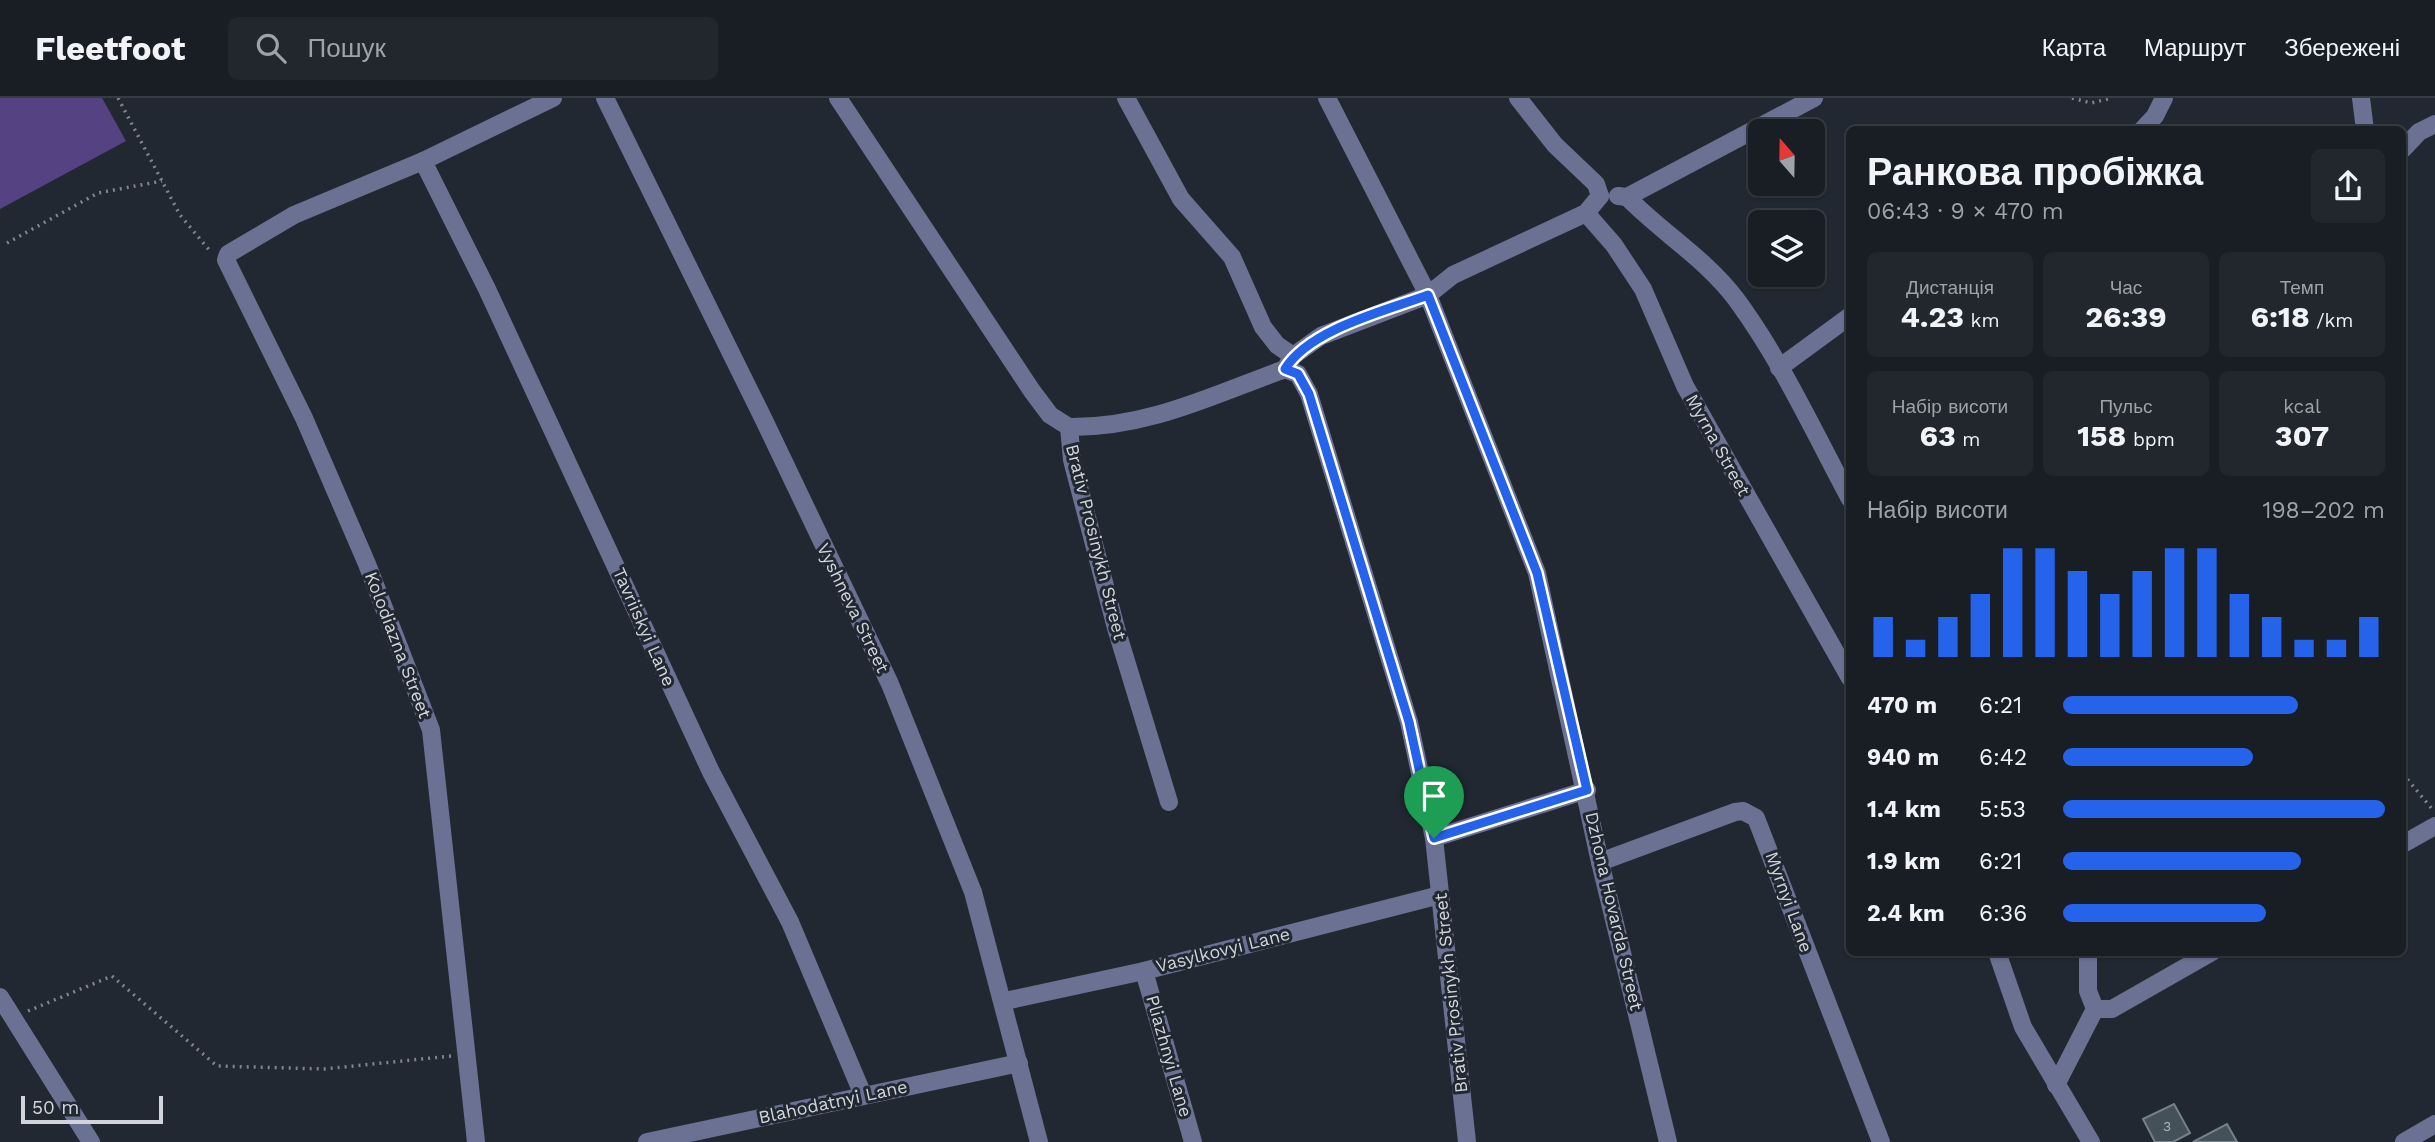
<!DOCTYPE html>
<html lang="uk">
<head>
<meta charset="utf-8">
<style>
  :root { --surface:#191e25; --page:#22272d; --text:#f1f3f6; --muted:#9fa2a7; --line:#373c42; --accent:#2563eb }
  body { margin:0; font-family:"Work Sans",sans-serif; background:var(--page); color:var(--text); height:100vh; display:flex; flex-direction:column; font-size:26px; white-space:nowrap }
  * { box-sizing:border-box; margin:0 }
  p { font-size:23px; color:var(--muted) }
  .icon { flex:none; width:38px; height:38px; fill:none; stroke:currentColor; stroke-width:2; stroke-linecap:round; stroke-linejoin:round }
  .map { position:relative; flex:1; overflow:hidden }
  .panel { position:absolute; left:1846px; top:28px; width:560px; height:830px; display:flex; flex-direction:column; background:var(--surface); border-radius:10px; box-shadow:0 2px 5px #0004,0 0 0 2px var(--line) }
  .panel>* { flex:none }
  .needle { width:46px; rotate:340deg }
  .controls { position:absolute; left:1748px; top:21px; display:grid; gap:14px }
  .controls a { display:grid; place-items:center; width:77px; height:77px; border-radius:10px; background:var(--surface); box-shadow:0 2px 5px #0004,0 0 0 2px var(--line); font-size:35px }
  .scale { position:absolute; left:21px; bottom:18px; width:142px; box-sizing:border-box; padding-left:7px; border:4px solid #d1d5db; border-top:0; font-size:19px; line-height:24px; white-space:nowrap; color:#d1d5db; -webkit-text-stroke:5px #212831; paint-order:stroke }
  .pin { position:absolute; display:grid; place-items:center; width:60px; height:60px; color:#fff; margin:-72px -30px; border-radius:50% 50% 50% 0; rotate:-45deg; box-shadow:0 0 7px #0007 }
  .pin .icon { rotate:45deg }
  .round { display:grid; place-items:center; flex:none; width:74px; height:74px; border-radius:10px; background:var(--page) }
  .headline { display:flex; align-items:center; justify-content:space-between; height:119px; padding:0 21px }
  h1 { font-size:38px; font-weight:700; line-height:52px }
  .figures { display:grid; grid-template-columns:repeat(3,1fr); gap:10px; height:119px; padding:7px 21px }
  .figures div { display:grid; align-content:center; border-radius:10px; background:var(--page); text-align:center }
  .figures b { font-size:30px; font-weight:700 }
  .figures small { font-size:19px; font-weight:400 }
  .figures p { font-size:19px }
  .chart { height:196px; padding:14px 21px }
  .chart p { display:flex; justify-content:space-between }
  .chart svg { width:100%; height:126px; margin-top:7px; stroke:var(--accent); stroke-width:6 }
  ul { padding:0 21px; list-style:none; font-size:23px }
  li { display:grid; grid-template-columns:112px 84px 1fr; align-items:center; height:52px }
  li i { height:18px; border-radius:9px; background:var(--accent) }
  header { display:flex; align-items:center; gap:42px; box-sizing:border-box; height:98px; padding:0 35px; background:var(--surface); border-bottom:2px solid var(--line) }
  header strong { font-size:33px }
  nav { display:flex; gap:38px; margin-inline-start:auto; font-size:24px }
  .search { width:490px; height:63px; background:var(--page); display:flex; align-items:center; gap:18px; box-sizing:border-box; padding:0 24px; border-radius:10px; color:var(--muted); font-size:26px }
  .map>svg:first-child { display:block }
</style>
</head>
<body>
<header>
<strong>Fleetfoot</strong>
<div class="search"><svg class="icon" aria-label="search" viewBox="0 0 24 24"><circle cx="10" cy="10" r="6"/><path d="M15 15l6 6"/></svg>Пошук</div>
<nav><a>Карта</a><a>Маршрут</a><a>Збережені</a></nav>
</header>
<div class="map">
<svg width="2435" height="1044" viewBox="0 0 2435 1044">
  <rect width="100%" height="100%" fill="#212831"/>
  <path fill="#554283" d="M 0,0 L 102,0 L 126,43 L 0,111 Z"/>
  <g fill="#455158" stroke="#74818a" stroke-width="2">
    <path d="M 2174,1006 L 2190,1035 L 2173,1044 L 2155,1044 L 2143,1021 Z"/>
    <path d="M 2227,1026 L 2237,1044 L 2193,1044 Z"/>
  </g>
  <g fill="none" stroke-linecap="round" stroke-linejoin="round">
    <g stroke="#80858d" stroke-width="3.5" stroke-dasharray="2 5" stroke-linecap="butt">
      <path d="M 118,0 L 180,117 L 210,153"/>
      <path d="M 2072,0 L 2091,5 L 2112,0"/>
      <path d="M 7,145 L 98,95 L 162,83"/>
      <path d="M 2403,676 L 2433,712"/>
      <path d="M 28,913 L 112,878 L 217,968 L 324,971 L 451,958"/>
    </g>
    <g stroke="#6a7193" stroke-width="18">
      <path d="M 605,0 L 764,322 L 890,586 L 973,794 L 1039,1044"/>
      <path d="M 838,0 L 1032,293 L 1050,317 L 1069,329"/>
      <path d="M 1126,0 L 1181,101 L 1232,159 L 1263,229 L 1277,247 L 1293,258"/>
      <path d="M 1327,0 L 1428,197 L 1537,475 L 1600,764 L 1668,1044"/>
      <path d="M 1518,0 L 1555,47 L 1596,86 L 1600,98"/>
      <path d="M 2361,0 L 2365,32"/>
      <path d="M 2142,32 L 2155,18 L 2164,0"/>
      <path d="M 2403,51 L 2419,34 L 2435,26"/>
      <path d="M 423,63 L 487,191 L 711,674 L 790,824 L 863,997"/>
      <path d="M 1618,98 L 1627,99 L 1814,0"/>
      <path d="M 1627,99 C 1661,134 1706,161 1736,201 C 1781,262 1814,334 1850,401"/>
      <path d="M 1586,115 L 1614,147 L 1643,191 L 1685,288 L 1850,580"/>
      <path d="M 1779,270 L 1850,218"/>
      <path d="M 1285,271 L 1298,276 L 1309,296 L 1409,624 L 1434,740 L 1467,1044"/>
      <path d="M 1069,329 C 1148,330 1213,297 1285,271 L 1293,258 L 1321,238 L 1428,197 L 1453,177 L 1586,115 L 1600,98"/>
      <path d="M 1069,329 L 1072,362 L 1116,530 L 1169,704"/>
      <path d="M 1434,740 L 1587,692"/>
      <path d="M 2403,746 L 2435,728"/>
      <path d="M 1600,764 L 1735,714 L 1743,713 L 1756,720 L 1881,1044"/>
      <path d="M 1997,854 L 2023,929 L 2091,1044"/>
      <path d="M 1144,873 L 1193,1044"/>
      <path d="M 0,899 L 91,1044"/>
      <path d="M 1005,903 L 1144,873 L 1440,797"/>
      <path d="M 2095,911 L 2112,911 L 2212,854"/>
      <path d="M 2056,987 L 2095,911 L 2088,893 L 2088,854"/>
      <path d="M 476,1044 L 431,632 L 367,466 L 304,320 L 226,162 L 228,156 L 294,117 L 423,63 L 553,0"/>
      <path d="M 647,1044 L 1019,965"/>
      <path d="M 2404,1044 L 2435,1026"/>
    </g>
  </g>
  <g fill="none" stroke-linecap="round" stroke-linejoin="round">
    <defs>
      <path id="route" d="M 1428,197 L 1537,475 L 1587,692 L 1434,740 L 1409,624 L 1309,296 L 1298,276 L 1285,271 C 1310,231 1385,213 1428,197 Z"/>
    </defs>
    <use href="#route" stroke="#fff" stroke-width="14"/>
    <use href="#route" stroke="#2563eb" stroke-width="9"/>
  </g>
  <g text-anchor="middle" stroke-width="6" stroke-linejoin="round" paint-order="stroke">
    <g font-size="14" fill="#aeb4ba">
      <text x="2167" y="1033">3</text>
    </g>
    <g font-size="18" fill="#d1d5db" stroke="#212831">
      <text transform="translate(1718 347) rotate(61)" y="6">Myrna Street</text>
      <text transform="translate(1096 444) rotate(76)" y="6">Brativ Prosinykh Street</text>
      <text transform="translate(853 510) rotate(64)" y="6">Vyshneva Street</text>
      <text transform="translate(644 529) rotate(66)" y="6">Tavriiskyi Lane</text>
      <text transform="translate(398 547) rotate(69)" y="6">Kolodiazna Street</text>
      <text transform="translate(1789 804) rotate(70)" y="6">Myrnyi Lane</text>
      <text transform="translate(1614 813) rotate(77)" y="6">Dzhona Hovarda Street</text>
      <text transform="translate(1223 852) rotate(-14)" y="6">Vasylkovyi Lane</text>
      <text transform="translate(1451 895) rotate(-96)" y="6">Brativ Prosinykh Street</text>
      <text transform="translate(1169 958) rotate(74)" y="6">Pliazhnyi Lane</text>
      <text transform="translate(833 1004) rotate(-12)" y="6">Blahodatnyi Lane</text>
    </g>
  </g>
</svg>
<div class="controls">
<a><svg class="needle" viewBox="-14 -14 28 28"><path d="M0-13l5 13h-10z" fill="#e53935"/><path d="M0 13l5-13h-10z" fill="#9fa2a7"/></svg></a>
<a><svg class="icon" aria-label="layers" viewBox="0 0 24 24"><path d="M12 4l9 5-9 5-9-5zM3 14l9 5 9-5"/></svg></a>
</div>
<div class="scale">50 m</div>
<div class="pin" style="left:1434px;top:740px;background:#1e9e55"><svg class="icon" aria-label="arrive" viewBox="0 0 24 24"><path d="M6 21V4h12l-3 4 3 4H6"/></svg></div>
<section class="panel">
<div class="headline"><div><h1>Ранкова пробіжка</h1><p>06:43 · 9 × 470 m</p></div><a class="round"><svg class="icon" aria-label="share" viewBox="0 0 24 24"><path d="M12 15V3M7 8l5-5 5 5M5 13v7h14v-7"/></svg></a></div>
<div class="figures">
<div><p>Дистанція</p><b>4.23<small> km</small></b></div>
<div><p>Час</p><b>26:39</b></div>
<div><p>Темп</p><b>6:18<small> /km</small></b></div>
</div>
<div class="figures">
<div><p>Набір висоти</p><b>63<small> m</small></b></div>
<div><p>Пульс</p><b>158<small> bpm</small></b></div>
<div><p>kcal</p><b>307</b></div>
</div>
<div class="chart"><p><span>Набір висоти</span>198–202 m</p>
<svg viewBox="0 0 160 44" preserveAspectRatio="none"><path d="M5 44V30M15 44V38M25 44V30M35 44V22M45 44V6M55 44V6M65 44V14M75 44V22M85 44V14M95 44V6M105 44V6M115 44V22M125 44V30M135 44V38M145 44V38M155 44V30"/></svg>
</div>
<ul>
<li><b>470 m</b>6:21<i style="width:73%"></i></li>
<li><b>940 m</b>6:42<i style="width:59%"></i></li>
<li><b>1.4 km</b>5:53<i style="width:100%"></i></li>
<li><b>1.9 km</b>6:21<i style="width:74%"></i></li>
<li><b>2.4 km</b>6:36<i style="width:63%"></i></li>
</ul>
</section>
</div>
</body>
</html>
